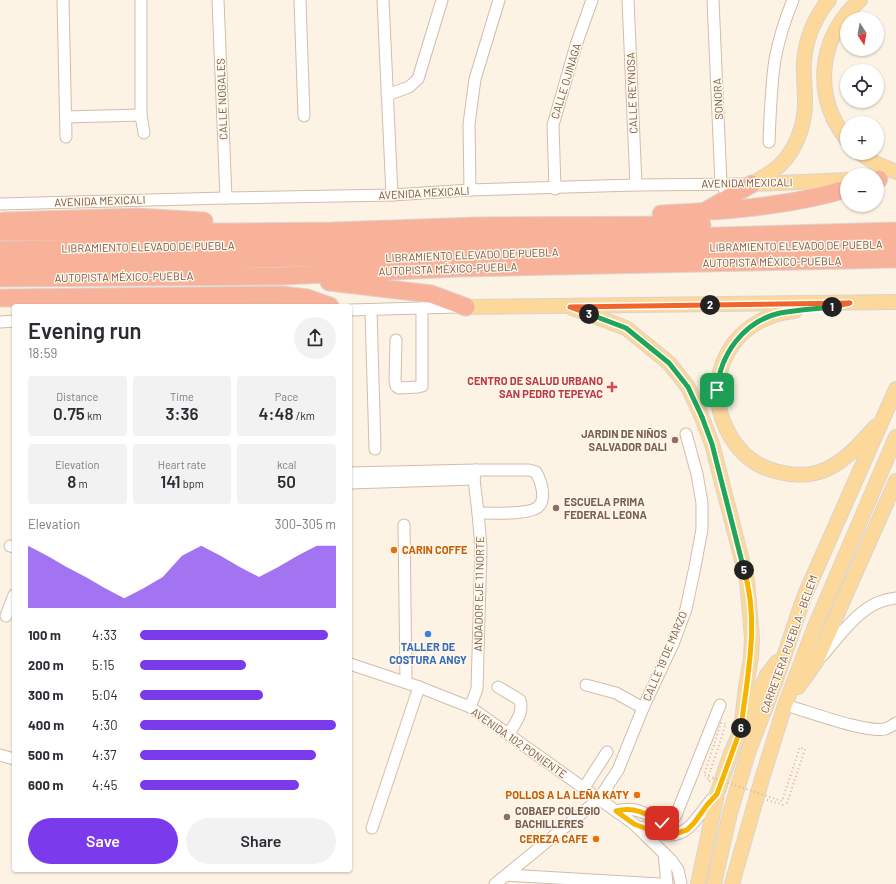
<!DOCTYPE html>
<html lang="en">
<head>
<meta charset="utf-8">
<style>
  :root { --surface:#fff; --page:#f2f2f3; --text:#2b2b33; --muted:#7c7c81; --accent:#7c3aed }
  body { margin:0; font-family:Barlow,sans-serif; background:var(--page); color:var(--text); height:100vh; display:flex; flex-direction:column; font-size:15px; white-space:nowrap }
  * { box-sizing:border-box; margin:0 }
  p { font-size:13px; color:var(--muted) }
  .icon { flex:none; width:22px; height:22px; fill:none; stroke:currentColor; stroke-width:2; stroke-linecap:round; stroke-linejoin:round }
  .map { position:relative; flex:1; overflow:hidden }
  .drawer { position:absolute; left:12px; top:304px; width:340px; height:568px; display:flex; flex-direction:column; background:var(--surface); border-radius:4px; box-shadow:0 1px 3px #0004 }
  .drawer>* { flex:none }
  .needle { width:26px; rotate:169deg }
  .fabs { position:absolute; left:840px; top:12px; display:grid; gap:8px }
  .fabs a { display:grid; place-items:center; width:44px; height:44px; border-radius:50%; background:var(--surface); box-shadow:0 1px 3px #0004; font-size:20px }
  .pin { position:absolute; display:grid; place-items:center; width:34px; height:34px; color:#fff; margin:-17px; border-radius:8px; box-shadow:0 2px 6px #0006 }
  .km { position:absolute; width:20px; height:20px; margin:-10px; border-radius:50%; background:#222; color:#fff; font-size:11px; line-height:20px; text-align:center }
  .round { display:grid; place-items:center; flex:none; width:42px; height:42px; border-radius:21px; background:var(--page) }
  .head { display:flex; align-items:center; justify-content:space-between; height:68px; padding:0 16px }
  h1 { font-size:22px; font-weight:600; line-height:30px }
  .stats { display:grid; grid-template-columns:repeat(3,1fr); gap:6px; height:68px; padding:4px 16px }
  .stats div { display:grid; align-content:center; border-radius:4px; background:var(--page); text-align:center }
  .stats b { font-size:17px; font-weight:600 }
  .stats small { font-size:11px; font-weight:400 }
  .stats p { font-size:11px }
  .chart { height:112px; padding:8px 16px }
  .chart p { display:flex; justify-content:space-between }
  .chart svg { width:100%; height:72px; margin-top:4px; fill:var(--accent); opacity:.7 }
  .action { display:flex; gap:8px; margin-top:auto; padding:8px 16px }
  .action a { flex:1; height:46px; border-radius:24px; background:var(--accent); color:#fff; font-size:16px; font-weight:600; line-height:46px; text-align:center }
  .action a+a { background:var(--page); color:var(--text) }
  ul { padding:0 16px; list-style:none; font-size:13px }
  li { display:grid; grid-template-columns:64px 48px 1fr; align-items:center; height:30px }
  li i { height:10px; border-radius:5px; background:var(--accent) }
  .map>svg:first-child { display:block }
</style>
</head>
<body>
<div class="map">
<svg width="896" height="884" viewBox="0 0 896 884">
  <rect width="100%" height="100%" fill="#fdf3e4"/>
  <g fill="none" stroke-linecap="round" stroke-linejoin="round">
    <defs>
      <g id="minor">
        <path d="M 63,0 L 66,137"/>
        <path d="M 141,0 L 141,115 L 144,133"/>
        <path d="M 218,0 L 226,198"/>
        <path d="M 300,0 L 304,116"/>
        <path d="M 383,0 L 392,195"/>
        <path d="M 628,0 L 636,185"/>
        <path d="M 713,0 L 721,184 L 725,190"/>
        <path d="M 387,95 L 409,87 L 418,79 L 442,0"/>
        <path d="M 66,117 L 141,115"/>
        <path d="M 769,142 C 770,115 771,86 775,59 C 779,39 785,19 793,0"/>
        <path d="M 555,189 L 553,125 L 576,45 L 592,0"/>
        <path d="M 470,190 L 469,124 L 475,79 L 499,0"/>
        <path d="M 0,204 L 226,198 L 392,195 L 470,190 L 636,185 L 749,184"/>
        <path d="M 350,310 L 457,307"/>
        <path d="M 371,310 L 375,449"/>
        <path d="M 0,322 L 14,321"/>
        <path d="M 396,340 L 395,380 L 396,386 L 399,388 L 418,387 L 422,386 L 422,308"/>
        <path d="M 350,473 L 476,470 L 529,470 L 536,472 C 541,481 547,499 538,507 C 529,515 491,513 478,513"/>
        <path d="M 350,483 L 474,479"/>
        <path d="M 404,525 L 406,682"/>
        <path d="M 10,546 L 14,547"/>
        <path d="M 6,616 L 14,595"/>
        <path d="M 821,657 C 842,634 861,601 896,598"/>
        <path d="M 350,664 L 419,687 L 470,707 L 634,824 L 672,861 L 678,870 L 681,884"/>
        <path d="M 586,685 L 616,693 L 643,708"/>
        <path d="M 498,687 L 520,700 C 524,713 515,723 509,734"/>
        <path d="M 785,705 C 807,711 865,733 885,729 C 888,728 893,725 896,723"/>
        <path d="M 470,707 L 477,689 L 481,547 L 478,513 L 474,479 L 476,470"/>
        <path d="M 0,755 L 14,759"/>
        <path d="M 584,788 L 607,752"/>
        <path d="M 616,811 C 629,807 641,810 652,817 C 656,819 660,823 663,823 C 670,825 673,820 676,815 L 720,705"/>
        <path d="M 642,827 C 664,837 681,841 697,818 C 704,810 709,801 717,794"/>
        <path d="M 372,828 L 419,687"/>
        <path d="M 664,853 L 667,884"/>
        <path d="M 506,875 L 660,884"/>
        <path d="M 495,884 L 599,799 L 618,770 L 643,708 L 673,644 L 686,609 L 695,567 L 702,529 L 702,503 L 697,474 L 686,434"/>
      </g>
      <g id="major">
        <path d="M 847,140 C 812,95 818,38 860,0"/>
        <path d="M 860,153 L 875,163 L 896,172"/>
        <path d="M 752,184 C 758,180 766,176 773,171 C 795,155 806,125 805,98 C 805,86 803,74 804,61 C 806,39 815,17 829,0"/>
        <path d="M 754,184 L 847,180"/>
        <path d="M 466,307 L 896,302"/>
        <path d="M 570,307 L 626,328 L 669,363 L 688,387 L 701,415 L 712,444 L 747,580 L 752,638 L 751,657 L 746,687 L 741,730"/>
        <path d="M 795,311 C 786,312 777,313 769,317 C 723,335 705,387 727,430 C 738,452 755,467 779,472 C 795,476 812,476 827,469 C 846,460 861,443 875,427"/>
        <path d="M 798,687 L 816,662 L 896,481"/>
        <path d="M 698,884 L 717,794 L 731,753 L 741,730 L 767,675 L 777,662"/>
        <path d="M 714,884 L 730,813 L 748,753 L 776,680 L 804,597 L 896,389"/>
        <path d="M 732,884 L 762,779 L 785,705 L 814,629 L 896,437"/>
      </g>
      <g id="highway">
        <path d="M 877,180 L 879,179"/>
        <path d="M 707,210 L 752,184"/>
        <path d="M 661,214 C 723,211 786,207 847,189"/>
        <path d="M 4,221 L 137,217 L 204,221"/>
        <path d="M 0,232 L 232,232 L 333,231 L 477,226 L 702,225"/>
        <path d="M 0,250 L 578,240 L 896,231"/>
        <path d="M 0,265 L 896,244"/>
        <path d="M 0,278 L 282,276 L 459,268 L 896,259"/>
        <path d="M 329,282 L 431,294 L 466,307"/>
        <path d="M 0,298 L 282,295 L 307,298 L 330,306"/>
      </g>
    </defs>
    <use href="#minor" stroke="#d0bdad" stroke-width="13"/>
    <use href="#major" stroke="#dbd4d0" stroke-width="16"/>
    <use href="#highway" stroke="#dbd4d0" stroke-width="19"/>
    <g stroke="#d7b49e" stroke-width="2" stroke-dasharray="1 3" stroke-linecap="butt">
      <path d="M 710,781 L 707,780 L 711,769"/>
      <path d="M 767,800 L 786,806"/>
    </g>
    <use href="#minor" stroke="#fff" stroke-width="11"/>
    <use href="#major" stroke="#fcd89b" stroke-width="14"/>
    <use href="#highway" stroke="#f8b29a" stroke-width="17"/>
    <path stroke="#d7b49e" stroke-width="2" stroke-dasharray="1 3" stroke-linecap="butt" d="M 711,769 L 726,724 L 721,723 L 704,775 L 782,801 L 800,747 L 805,749 L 786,806"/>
  </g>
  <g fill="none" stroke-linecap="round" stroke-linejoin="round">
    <defs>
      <path id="split-1" d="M 717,390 C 720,354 744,321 780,313 C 797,310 815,309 832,307"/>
      <path id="split-2" d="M 710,305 L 850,303 L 832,307"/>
      <path id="split-3" d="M 589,314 L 570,307 L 710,305"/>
      <path id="split-4" d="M 589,314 L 626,328 L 669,363 L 688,387 L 702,417"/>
      <path id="split-5" d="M 702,417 L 712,444 L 744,570"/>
      <path id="split-6" d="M 741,728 C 747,676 760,622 744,570"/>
      <path id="split-7" d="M 647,829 L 663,835 L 671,835 L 687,830 L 694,823 L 707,805 L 717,794 L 741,728"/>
      <path id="split-8" d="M 647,829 L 634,824 L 616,811 C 634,806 647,814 662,823"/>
    </defs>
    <use href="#split-1" stroke="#fff" stroke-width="8"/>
    <use href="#split-2" stroke="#fff" stroke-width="8"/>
    <use href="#split-3" stroke="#fff" stroke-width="8"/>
    <use href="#split-4" stroke="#fff" stroke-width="8"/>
    <use href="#split-5" stroke="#fff" stroke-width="8"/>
    <use href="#split-6" stroke="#fff" stroke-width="8"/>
    <use href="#split-7" stroke="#fff" stroke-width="8"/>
    <use href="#split-8" stroke="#fff" stroke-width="8"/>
    <use href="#split-1" stroke="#22a559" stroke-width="5"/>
    <use href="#split-2" stroke="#f0652b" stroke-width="5"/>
    <use href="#split-3" stroke="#f0652b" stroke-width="5"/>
    <use href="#split-4" stroke="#22a559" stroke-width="5"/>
    <use href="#split-5" stroke="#22a559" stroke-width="5"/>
    <use href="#split-6" stroke="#f5b400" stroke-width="5"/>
    <use href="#split-7" stroke="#f5b400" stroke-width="5"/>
    <use href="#split-8" stroke="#f5b400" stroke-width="5"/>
  </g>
  <path fill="#e0444e" stroke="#fff7ea" stroke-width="1.5" d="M610 381h4v4h4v4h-4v4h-4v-4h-4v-4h4z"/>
  <g fill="#8d6e63" stroke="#fff7ea" stroke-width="1.5">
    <circle cx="675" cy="440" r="4"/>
    <circle cx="556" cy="508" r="4"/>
    <circle cx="507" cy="817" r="4"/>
  </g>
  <g fill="#e8710a" stroke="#fff7ea" stroke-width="1.5">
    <circle cx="394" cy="550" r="4"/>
    <circle cx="637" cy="795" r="4"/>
    <circle cx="596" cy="839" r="4"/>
  </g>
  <circle fill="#3f7fe0" stroke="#fff7ea" stroke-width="1.5" cx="428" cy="634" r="4"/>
  <g text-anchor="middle" stroke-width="3" stroke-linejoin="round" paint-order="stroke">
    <g font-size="11" fill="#755949" stroke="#fff7ea">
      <text transform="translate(566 81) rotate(-73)" y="4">CALLE OJINAGA</text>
      <text transform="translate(632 93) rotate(-92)" y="4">CALLE REYNOSA</text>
      <text transform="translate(222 99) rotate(-92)" y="4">CALLE NOGALES</text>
      <text transform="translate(718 99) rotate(-93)" y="4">SONORA</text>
      <text transform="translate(747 183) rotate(-1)" y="4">AVENIDA MEXICALI</text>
      <text transform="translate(424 193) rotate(-3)" y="4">AVENIDA MEXICALI</text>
      <text transform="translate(100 201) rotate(-2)" y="4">AVENIDA MEXICALI</text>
      <text transform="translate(796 246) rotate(-1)" y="4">LIBRAMIENTO ELEVADO DE PUEBLA</text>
      <text transform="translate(148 247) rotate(-1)" y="4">LIBRAMIENTO ELEVADO DE PUEBLA</text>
      <text transform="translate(472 255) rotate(-2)" y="4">LIBRAMIENTO ELEVADO DE PUEBLA</text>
      <text transform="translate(772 262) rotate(-1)" y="4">AUTOPISTA MÉXICO-PUEBLA</text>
      <text transform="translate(448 269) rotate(-2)" y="4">AUTOPISTA MÉXICO-PUEBLA</text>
      <text transform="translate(124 277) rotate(-1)" y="4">AUTOPISTA MÉXICO-PUEBLA</text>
      <text transform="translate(479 594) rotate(-89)" y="4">ANDADOR EJE 11 NORTE</text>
      <text transform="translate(789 644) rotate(-70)" y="4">CARRETERA PUEBLA - BELEM</text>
      <text transform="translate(665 656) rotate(-67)" y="4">CALLE 19 DE MARZO</text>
      <text transform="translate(519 743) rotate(35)" y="4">AVENIDA 102 PONIENTE</text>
    </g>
    <g font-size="11" font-weight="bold" fill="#be3a42" stroke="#fff7ea" text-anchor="end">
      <text x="603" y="385">CENTRO DE SALUD URBANO<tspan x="603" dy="13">SAN PEDRO TEPEYAC</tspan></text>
    </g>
    <g font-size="11" font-weight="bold" fill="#785e54" stroke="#fff7ea" text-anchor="start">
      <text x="667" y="438" text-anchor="end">JARDIN DE NIÑOS<tspan x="667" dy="13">SALVADOR DALI</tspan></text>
      <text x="564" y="506">ESCUELA PRIMA<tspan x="564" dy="13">FEDERAL LEONA</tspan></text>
      <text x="515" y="815">COBAEP COLEGIO<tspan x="515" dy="13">BACHILLERES</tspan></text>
    </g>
    <g font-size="11" font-weight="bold" fill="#c56008" stroke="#fff7ea" text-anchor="end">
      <text x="402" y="554" text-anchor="start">CARIN COFFE</text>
      <text x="629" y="799">POLLOS A LA LEÑA KATY</text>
      <text x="588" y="843">CEREZA CAFE</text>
    </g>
    <g font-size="11" font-weight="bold" fill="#366cbe" stroke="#fff7ea">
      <text x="428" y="651">TALLER DE<tspan x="428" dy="13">COSTURA ANGY</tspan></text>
    </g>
  </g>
</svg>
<div class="fabs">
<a><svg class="needle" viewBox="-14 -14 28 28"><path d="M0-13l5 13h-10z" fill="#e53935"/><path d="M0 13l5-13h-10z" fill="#7c7c81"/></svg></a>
<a><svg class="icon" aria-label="locate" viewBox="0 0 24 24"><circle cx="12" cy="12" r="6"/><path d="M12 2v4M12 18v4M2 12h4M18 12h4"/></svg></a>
<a>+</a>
<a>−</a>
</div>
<div class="pin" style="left:717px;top:390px;background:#1e9e55"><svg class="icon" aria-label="arrive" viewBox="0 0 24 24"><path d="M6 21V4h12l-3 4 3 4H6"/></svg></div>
<div class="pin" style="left:662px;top:823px;background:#d93025"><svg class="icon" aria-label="check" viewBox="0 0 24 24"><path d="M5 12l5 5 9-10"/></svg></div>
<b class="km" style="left:832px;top:307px">1</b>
<b class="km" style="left:710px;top:305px">2</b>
<b class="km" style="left:589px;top:314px">3</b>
<b class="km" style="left:744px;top:570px">5</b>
<b class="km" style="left:741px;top:728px">6</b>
<section class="drawer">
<div class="head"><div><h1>Evening run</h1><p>18:59</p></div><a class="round"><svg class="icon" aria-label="share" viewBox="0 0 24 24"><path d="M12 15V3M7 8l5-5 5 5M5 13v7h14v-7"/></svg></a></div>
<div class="stats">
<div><p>Distance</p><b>0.75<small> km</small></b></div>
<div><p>Time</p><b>3:36</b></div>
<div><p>Pace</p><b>4:48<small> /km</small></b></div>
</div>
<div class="stats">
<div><p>Elevation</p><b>8<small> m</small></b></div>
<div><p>Heart rate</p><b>141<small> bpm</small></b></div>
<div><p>kcal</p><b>50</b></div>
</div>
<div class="chart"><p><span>Elevation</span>300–305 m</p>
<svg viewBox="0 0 160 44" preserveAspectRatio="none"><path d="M0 44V6L10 12L20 19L30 25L40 32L50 38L60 32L70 25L80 12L90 6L100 12L110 19L120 25L130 19L140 12L150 6L160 6V44z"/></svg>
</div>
<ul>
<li><b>100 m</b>4:33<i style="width:96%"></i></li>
<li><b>200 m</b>5:15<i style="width:54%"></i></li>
<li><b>300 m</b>5:04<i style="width:63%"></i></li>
<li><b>400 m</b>4:30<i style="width:100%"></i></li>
<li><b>500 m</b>4:37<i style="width:90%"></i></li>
<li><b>600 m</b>4:45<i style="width:81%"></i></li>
</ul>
<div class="action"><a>Save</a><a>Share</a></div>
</section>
</div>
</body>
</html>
